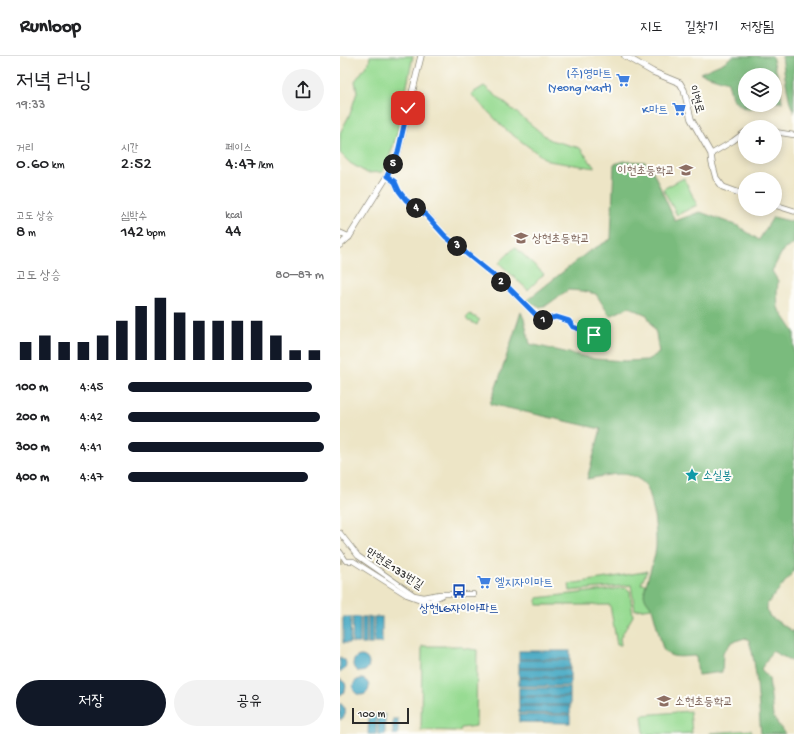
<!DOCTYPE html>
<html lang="ko">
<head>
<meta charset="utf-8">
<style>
  :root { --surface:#fff; --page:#f2f2f2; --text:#202124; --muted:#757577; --line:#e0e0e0; --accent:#111827 }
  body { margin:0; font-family:"Gochi Hand","Poor Story",sans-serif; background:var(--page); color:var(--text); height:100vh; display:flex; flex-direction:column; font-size:15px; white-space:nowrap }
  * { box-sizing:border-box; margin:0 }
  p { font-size:13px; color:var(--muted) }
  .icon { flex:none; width:22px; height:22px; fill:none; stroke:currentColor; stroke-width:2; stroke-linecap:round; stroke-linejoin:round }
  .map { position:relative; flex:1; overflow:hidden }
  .sheet { display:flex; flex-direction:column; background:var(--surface); width:340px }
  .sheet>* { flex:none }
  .tools { position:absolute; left:398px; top:12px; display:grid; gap:8px }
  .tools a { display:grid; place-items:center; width:44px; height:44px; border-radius:50%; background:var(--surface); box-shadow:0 2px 10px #0003; font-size:20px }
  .scale { position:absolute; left:12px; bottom:10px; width:57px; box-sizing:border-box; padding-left:4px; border:2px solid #2b2b2b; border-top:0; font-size:11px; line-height:14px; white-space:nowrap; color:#2b2b2b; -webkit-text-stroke:3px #fdfcf7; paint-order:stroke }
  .pin { position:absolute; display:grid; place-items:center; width:34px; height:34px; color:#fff; margin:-17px; border-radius:8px; box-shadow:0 2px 6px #0006 }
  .km { position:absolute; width:20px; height:20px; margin:-10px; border-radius:50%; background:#222; color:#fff; font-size:11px; line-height:20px; text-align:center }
  .round { display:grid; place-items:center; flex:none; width:42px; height:42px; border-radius:21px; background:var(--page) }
  .summary { display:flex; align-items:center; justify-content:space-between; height:68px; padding:0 16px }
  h1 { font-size:22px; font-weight:600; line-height:30px }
  .metrics { display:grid; grid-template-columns:repeat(3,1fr); gap:6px; height:68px; padding:4px 16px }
  .metrics div { display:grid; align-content:center }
  .metrics b { font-size:17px; font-weight:600 }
  .metrics small { font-size:11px; font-weight:400 }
  .metrics p { font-size:11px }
  .chart { height:112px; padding:8px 16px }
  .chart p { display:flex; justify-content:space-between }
  .chart svg { width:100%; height:72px; margin-top:4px; stroke:var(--accent); stroke-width:6 }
  .action { display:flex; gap:8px; margin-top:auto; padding:8px 16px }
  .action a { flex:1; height:46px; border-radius:24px; background:var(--accent); color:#fff; font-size:16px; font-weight:600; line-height:46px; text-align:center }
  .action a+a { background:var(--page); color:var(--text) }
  ul { padding:0 16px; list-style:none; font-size:13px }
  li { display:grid; grid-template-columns:64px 48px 1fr; align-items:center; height:30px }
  li i { height:10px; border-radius:5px; background:var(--accent) }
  header { display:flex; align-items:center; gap:24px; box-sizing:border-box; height:56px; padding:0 20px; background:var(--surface); border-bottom:1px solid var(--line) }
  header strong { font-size:19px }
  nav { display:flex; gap:22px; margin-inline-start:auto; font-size:14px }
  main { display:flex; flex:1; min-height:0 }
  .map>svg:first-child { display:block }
</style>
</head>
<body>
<header>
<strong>Runloop</strong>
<nav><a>지도</a><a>길찾기</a><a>저장됨</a></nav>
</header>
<main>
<section class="sheet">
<div class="summary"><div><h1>저녁 러닝</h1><p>19:33</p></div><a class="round"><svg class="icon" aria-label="share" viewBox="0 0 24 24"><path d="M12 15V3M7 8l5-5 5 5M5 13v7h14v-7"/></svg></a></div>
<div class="metrics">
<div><p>거리</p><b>0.60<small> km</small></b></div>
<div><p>시간</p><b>2:52</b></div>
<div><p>페이스</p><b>4:47<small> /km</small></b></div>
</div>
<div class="metrics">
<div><p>고도 상승</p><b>8<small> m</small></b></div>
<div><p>심박수</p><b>142<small> bpm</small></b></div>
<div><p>kcal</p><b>44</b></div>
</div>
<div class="chart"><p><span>고도 상승</span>80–87 m</p>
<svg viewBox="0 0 160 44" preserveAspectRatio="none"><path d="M5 44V33M15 44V29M25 44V33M35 44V33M45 44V29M55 44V20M65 44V11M75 44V6M85 44V15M95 44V20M105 44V20M115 44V20M125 44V20M135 44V29M145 44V38M155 44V38"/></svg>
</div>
<ul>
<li><b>100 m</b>4:45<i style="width:94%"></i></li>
<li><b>200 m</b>4:42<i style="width:98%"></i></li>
<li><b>300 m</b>4:41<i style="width:100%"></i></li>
<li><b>400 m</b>4:47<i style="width:92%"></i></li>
</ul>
<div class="action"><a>저장</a><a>공유</a></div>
</section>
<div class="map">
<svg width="454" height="678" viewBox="0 0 454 678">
  <rect width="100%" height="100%" fill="#fdfcf7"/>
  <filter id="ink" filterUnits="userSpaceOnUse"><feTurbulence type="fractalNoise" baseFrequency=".025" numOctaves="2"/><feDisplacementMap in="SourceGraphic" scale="8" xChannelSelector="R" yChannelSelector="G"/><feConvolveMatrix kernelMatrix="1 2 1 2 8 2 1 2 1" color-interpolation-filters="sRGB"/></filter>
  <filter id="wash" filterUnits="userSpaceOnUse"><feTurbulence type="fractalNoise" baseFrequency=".012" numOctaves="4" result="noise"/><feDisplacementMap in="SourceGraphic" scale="16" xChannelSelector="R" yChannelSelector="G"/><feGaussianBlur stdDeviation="0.9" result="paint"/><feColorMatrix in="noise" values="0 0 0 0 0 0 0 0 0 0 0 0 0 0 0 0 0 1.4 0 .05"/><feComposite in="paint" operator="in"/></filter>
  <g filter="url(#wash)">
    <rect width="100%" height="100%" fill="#ede5c6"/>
    <g fill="#98db93" stroke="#62835f">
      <path d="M 30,0 L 73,0 L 57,78 L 50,99 L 43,116 L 27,117 L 10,107 L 0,97 L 0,77 L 10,58 L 17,36 L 15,25 L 29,6 Z"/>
      <path d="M 144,30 L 210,84 L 240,92 L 255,112 L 208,105 L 166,74 L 131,38 Z"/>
      <path d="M 344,122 L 357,149 L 337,159 L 323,133 Z"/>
      <path d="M 175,191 L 204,218 L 188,234 L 159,207 Z"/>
      <path d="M 130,258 L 140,264 L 138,266 L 137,269 L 130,265 L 129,266 L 127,264 L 127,263 L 126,262 Z"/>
      <path d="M 307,515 L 301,528 L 306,528 C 304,540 305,542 312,552 L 295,554 L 291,529 L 230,535 L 229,528 L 304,516 Z"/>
      <path d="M 283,532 L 286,532 L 290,535 L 293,560 L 280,582 L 281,589 L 277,589 L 270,549 L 197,549 L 197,542 Z"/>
      <path d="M 82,590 L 121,590 L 123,592 L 137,594 L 136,670 L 121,672 L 120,675 L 81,674 Z"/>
      <path d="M 350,655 L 352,677 L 332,678 L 304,678 L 302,659 Z"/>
      <path d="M 411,674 L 412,678 L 370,678 L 370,677 Z"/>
    </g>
    <g fill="#7abb7d" stroke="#527354">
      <path d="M 393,0 L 432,0 L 439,25 L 442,46 L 435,46 L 435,19 L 405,19 L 405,49 L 421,49 L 409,53 L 402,51 L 392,42 L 388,26 L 360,17 L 383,7 Z"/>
      <path d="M 442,0 L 454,0 L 454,57 L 450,47 L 445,21 Z"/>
      <path d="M 285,105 L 305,106 L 312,113 L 335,165 L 360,156 L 398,170 L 419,184 L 433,161 L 454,166 L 454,188 L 443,194 L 432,215 L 438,225 L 437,236 L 438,252 L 454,276 L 454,515 L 427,548 L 427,554 L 429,560 L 452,575 L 454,575 L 454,606 L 432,595 L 421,613 L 429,622 L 433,661 L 445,678 L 421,678 C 418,647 418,614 409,584 L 405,582 L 392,586 L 383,596 L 382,616 L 358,619 L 356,600 C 344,600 330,604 323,593 L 312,552 L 306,544 L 304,539 C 306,523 314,508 316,492 C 317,478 313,443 307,431 C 303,425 296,421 289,419 C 276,416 260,421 247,423 L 261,373 L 150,348 L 160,320 L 181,256 L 184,263 L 190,288 L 255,303 L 285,305 L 307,304 L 319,297 L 316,277 L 307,259 L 289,251 L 270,260 L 256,238 L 243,235 L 228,234 L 207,249 L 199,251 L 186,245 L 248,196 L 271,183 L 274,108 Z"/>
    </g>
    <g fill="#43a7c3" stroke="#376977">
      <path d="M 3,561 L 11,561 L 10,587 L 3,587 Z"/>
      <path d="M 13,561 L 20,561 L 20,587 L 12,587 Z"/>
      <rect x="22" y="561" width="4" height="27"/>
      <rect x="28" y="561" width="4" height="27"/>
      <rect x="34" y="561" width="8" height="26"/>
      <rect x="179" y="595" width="51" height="8"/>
      <circle cx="21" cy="608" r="8"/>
      <path d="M 0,601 L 5,604 C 7,609 6,614 0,616 Z"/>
      <rect x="179" y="604" width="51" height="8"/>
      <rect x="179" y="613" width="51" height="8"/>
      <rect x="179" y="622" width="51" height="8"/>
      <path d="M 0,623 L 5,627 C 7,632 5,637 0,639 Z"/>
      <circle cx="21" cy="631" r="8"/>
      <rect x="179" y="632" width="51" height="8"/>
      <rect x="179" y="641" width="51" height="8"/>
      <path d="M 0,647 C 7,652 7,660 0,664 Z"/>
      <path d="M 179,650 L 230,650 L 230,658 L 179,657 Z"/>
      <path d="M 29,659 L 36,659 L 36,678 L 28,678 Z"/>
      <rect x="38" y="659" width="7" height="19"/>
      <path d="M 179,659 L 230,659 L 230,667 L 179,666 Z"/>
      <rect x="53" y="663" width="5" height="15"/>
    </g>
  </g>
  <g filter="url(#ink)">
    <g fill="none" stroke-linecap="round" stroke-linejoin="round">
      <path stroke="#c6c0a7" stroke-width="4.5" stroke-dasharray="4.5 2" stroke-linecap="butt" d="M 0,508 L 0,497"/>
      <defs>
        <g id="minor">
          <path d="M 435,76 L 454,79"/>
          <path d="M 371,98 L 393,85 L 405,76"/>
          <path d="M 47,120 L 55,127 L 59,135 L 66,144 L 87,159 L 106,181 L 168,231 L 198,261 L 203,264 L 216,261 L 229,265 L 233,271 L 254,279 L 264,287"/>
          <path d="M 0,477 L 18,500 L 74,539 L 84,541 L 100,538 L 133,538"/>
          <path d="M 0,496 L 6,505 L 13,505 L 67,539 L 81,544 L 90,545 L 103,539"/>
        </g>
        <g id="tertiary">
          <path d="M 285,0 L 313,16 L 340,27 L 344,34 L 351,63 L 371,98 L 372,107 L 376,122 L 383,131 L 405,139"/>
          <path d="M 435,149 L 454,155"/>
          <path d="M 0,177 L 9,181"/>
          <path d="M 0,189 L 9,181 L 46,122 L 58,96 L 81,0"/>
        </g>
      </defs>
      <use href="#minor" stroke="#8c8878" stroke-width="6"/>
      <use href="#tertiary" stroke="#8c8878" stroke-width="7"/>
      <use href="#minor" stroke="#fff" stroke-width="4.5"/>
      <use href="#tertiary" stroke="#fff" stroke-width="5.5"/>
    </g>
  </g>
  <g fill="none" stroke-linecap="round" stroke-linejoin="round" filter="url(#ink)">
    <defs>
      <path id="route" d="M 68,52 L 58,96 L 47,120 L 55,126 L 59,135 L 66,144 L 86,159 L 106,181 L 168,231 L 198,261 L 203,264 L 216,261 L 229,265 L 233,271 L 245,275 L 254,279"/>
    </defs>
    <use href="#route" stroke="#fff" stroke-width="8"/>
    <use href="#route" stroke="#1a73e8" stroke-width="5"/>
  </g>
  <defs>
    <symbol id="supermarket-bare" viewBox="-9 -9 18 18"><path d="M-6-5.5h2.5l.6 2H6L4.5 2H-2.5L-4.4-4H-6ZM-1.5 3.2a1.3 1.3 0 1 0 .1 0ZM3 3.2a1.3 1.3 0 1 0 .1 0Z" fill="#3f7fe0" stroke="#fdfcf7" stroke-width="2.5" paint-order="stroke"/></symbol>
    <symbol id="school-bare" viewBox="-9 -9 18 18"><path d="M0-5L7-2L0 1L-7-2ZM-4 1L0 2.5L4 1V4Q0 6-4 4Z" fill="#8d6e63" stroke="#fdfcf7" stroke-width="2.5" paint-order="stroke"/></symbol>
    <symbol id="sight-bare" viewBox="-9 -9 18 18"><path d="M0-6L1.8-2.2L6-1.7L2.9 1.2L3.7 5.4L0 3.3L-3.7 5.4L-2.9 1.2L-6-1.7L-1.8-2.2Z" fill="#0f9aa8" stroke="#fdfcf7" stroke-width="2.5" paint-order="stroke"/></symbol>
    <symbol id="bus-bare" viewBox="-9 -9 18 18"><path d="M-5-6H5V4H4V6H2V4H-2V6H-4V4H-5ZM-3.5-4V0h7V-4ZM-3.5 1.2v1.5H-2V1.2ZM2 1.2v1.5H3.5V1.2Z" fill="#1a4fb4" stroke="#fdfcf7" stroke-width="2.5" paint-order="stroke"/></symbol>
  </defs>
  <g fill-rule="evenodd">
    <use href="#supermarket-bare" x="273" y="14" width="20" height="20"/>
    <use href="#supermarket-bare" x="329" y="43" width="20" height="20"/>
    <use href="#school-bare" x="336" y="104" width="20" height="20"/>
    <use href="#school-bare" x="171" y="172" width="20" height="20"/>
    <use href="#sight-bare" x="342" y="409" width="20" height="20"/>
    <use href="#supermarket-bare" x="134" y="516" width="20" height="20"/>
    <use href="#bus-bare" x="109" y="525" width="20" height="20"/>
    <use href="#school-bare" x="314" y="635" width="20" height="20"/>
  </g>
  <g text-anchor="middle" stroke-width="4" stroke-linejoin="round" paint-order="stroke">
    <g font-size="12" fill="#366cbe" stroke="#fdfcf7" text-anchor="end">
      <text x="272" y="21">(주)영마트<tspan x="272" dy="14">(Yeong Mart)</tspan></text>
      <text x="328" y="57">K마트</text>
      <text x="155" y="530" text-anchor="start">엘지자이마트</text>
    </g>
    <g font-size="12" fill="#2b2b2b" stroke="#fdfcf7">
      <text transform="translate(357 43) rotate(74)" y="4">이현로</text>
      <text transform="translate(55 512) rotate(33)" y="4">만현로133번길</text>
    </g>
    <g font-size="12" fill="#785e54" stroke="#fdfcf7" text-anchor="start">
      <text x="335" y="118" text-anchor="end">이현초등학교</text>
      <text x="192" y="186">상현초등학교</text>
      <text x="335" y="649">소현초등학교</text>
    </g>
    <g font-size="12" fill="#0d838f" stroke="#fdfcf7" text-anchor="start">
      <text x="363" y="423">소실봉</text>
    </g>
    <g font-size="12" fill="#164399" stroke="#fdfcf7">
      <text x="119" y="556">상현LG자이아파트</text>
    </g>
  </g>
</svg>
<div class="tools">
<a><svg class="icon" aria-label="layers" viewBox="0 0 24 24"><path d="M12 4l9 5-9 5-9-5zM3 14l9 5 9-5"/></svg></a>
<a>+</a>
<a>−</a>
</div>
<div class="scale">100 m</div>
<div class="pin" style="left:254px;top:279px;background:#1e9e55"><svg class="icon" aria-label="arrive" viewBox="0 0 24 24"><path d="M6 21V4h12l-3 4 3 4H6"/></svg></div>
<div class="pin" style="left:68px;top:52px;background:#d93025"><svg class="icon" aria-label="check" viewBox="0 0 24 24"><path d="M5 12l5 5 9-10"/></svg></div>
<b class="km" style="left:203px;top:264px">1</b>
<b class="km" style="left:161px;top:226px">2</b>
<b class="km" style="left:117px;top:190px">3</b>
<b class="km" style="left:76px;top:152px">4</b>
<b class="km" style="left:53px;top:108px">5</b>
</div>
</main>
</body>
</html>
